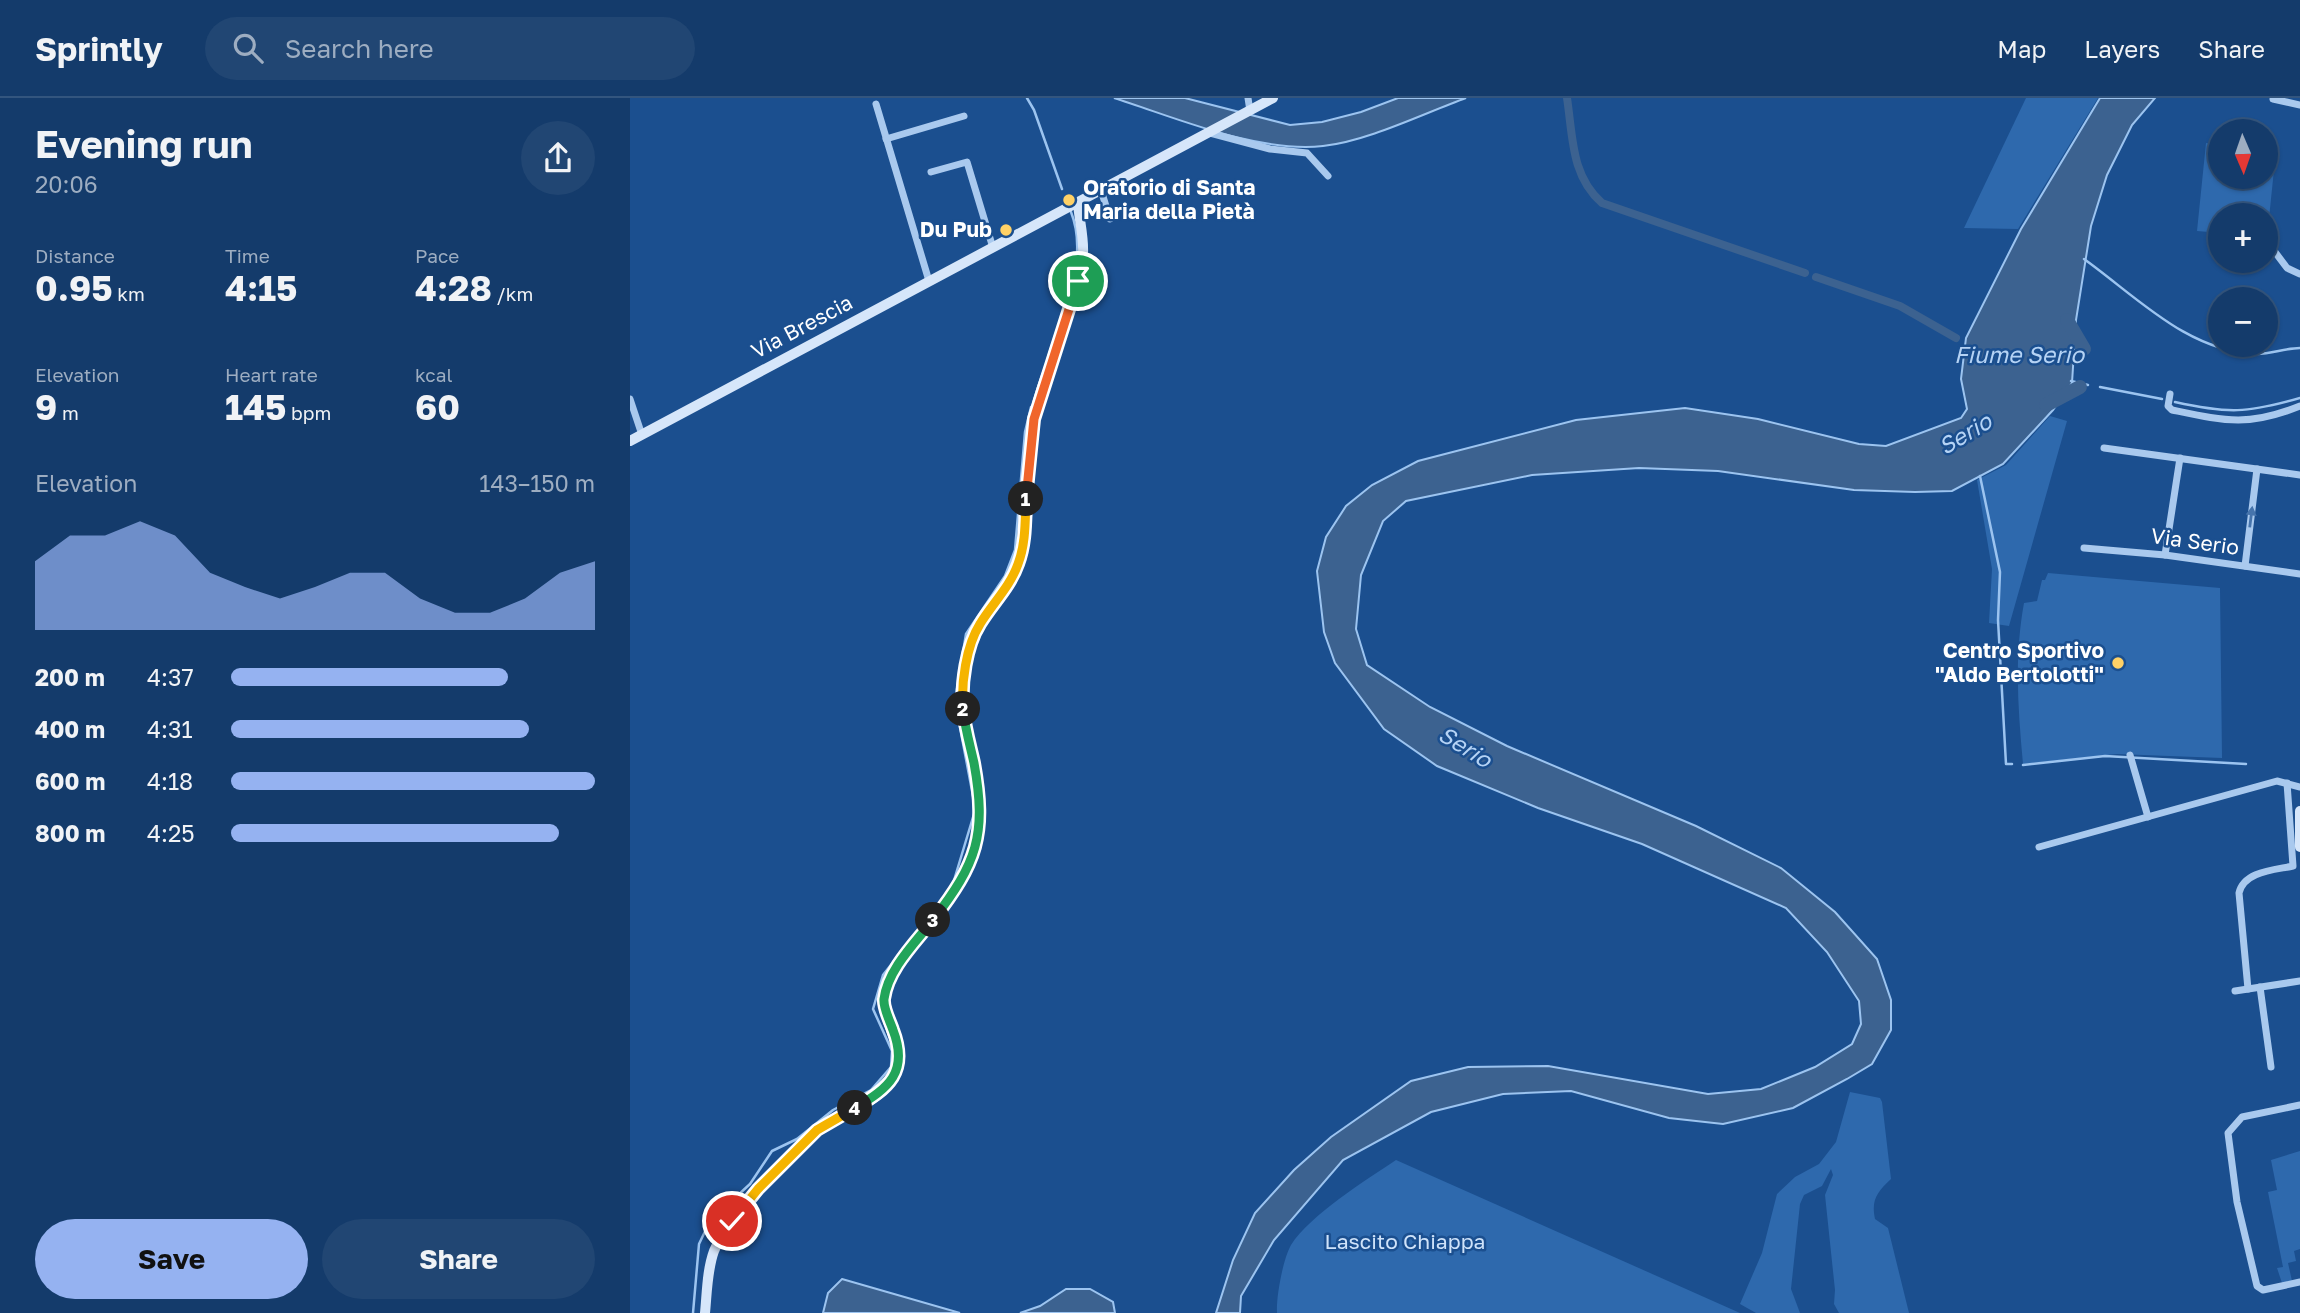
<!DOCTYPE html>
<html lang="en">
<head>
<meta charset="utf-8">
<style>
  :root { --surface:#143b6b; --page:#214673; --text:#f1f3f6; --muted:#9dadc1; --line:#33557e; --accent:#95b2f1 }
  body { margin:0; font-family:"Golos Text",sans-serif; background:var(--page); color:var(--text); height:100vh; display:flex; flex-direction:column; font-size:26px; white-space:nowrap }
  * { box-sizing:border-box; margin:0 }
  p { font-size:23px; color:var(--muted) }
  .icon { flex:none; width:38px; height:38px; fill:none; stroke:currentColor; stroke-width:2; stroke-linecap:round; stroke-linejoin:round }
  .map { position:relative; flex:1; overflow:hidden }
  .side { display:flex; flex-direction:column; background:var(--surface); width:630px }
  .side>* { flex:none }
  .needle { width:46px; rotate:178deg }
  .buttons { position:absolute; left:1578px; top:21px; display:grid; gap:14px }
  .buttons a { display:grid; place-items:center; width:70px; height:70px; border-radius:50%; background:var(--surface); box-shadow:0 2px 5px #0004,0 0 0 2px var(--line); font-size:35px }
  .pin { position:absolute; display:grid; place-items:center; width:60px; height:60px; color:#fff; margin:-30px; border:4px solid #fff; border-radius:50%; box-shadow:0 2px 7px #0007 }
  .km { position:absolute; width:35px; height:35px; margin:-18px; border-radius:50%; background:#222; color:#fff; font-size:19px; line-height:35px; text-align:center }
  .round { display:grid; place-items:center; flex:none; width:74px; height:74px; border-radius:37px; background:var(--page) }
  .overview { display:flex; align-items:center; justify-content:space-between; height:119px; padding:0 35px }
  h1 { font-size:38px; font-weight:700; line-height:52px }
  .metrics { display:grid; grid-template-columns:repeat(3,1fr); gap:10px; height:119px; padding:7px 35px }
  .metrics div { display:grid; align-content:center }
  .metrics b { font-size:35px; font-weight:700 }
  .metrics small { font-size:19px; font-weight:400 }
  .metrics p { font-size:19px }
  .chart { height:196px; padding:14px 35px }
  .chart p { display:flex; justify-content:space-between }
  .chart svg { width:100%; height:126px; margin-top:7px; fill:var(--accent); opacity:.7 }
  .button { display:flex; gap:14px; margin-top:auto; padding:14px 35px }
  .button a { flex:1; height:80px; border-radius:42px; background:var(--accent); color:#111; font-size:28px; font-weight:700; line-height:80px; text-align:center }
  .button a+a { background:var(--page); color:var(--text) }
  ul { padding:0 35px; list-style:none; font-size:23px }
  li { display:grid; grid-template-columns:112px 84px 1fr; align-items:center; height:52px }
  li i { height:18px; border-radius:9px; background:var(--accent) }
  header { display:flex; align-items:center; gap:42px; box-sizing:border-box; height:98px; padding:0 35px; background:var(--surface); border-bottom:2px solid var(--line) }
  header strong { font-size:33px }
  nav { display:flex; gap:38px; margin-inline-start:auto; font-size:24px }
  .search { width:490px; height:63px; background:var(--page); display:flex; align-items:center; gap:18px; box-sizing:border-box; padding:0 24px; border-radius:38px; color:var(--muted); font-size:26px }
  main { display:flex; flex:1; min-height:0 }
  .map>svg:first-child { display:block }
</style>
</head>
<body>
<header>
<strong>Sprintly</strong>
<div class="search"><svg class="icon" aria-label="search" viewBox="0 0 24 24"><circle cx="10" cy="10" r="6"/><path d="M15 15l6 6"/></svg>Search here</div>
<nav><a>Map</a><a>Layers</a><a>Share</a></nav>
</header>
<main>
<section class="side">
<div class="overview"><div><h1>Evening run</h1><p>20:06</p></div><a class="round"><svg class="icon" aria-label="share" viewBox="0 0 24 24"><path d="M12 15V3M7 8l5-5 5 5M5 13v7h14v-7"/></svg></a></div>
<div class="metrics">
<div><p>Distance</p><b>0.95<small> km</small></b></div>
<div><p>Time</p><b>4:15</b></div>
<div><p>Pace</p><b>4:28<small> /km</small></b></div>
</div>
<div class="metrics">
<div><p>Elevation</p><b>9<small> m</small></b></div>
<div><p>Heart rate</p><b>145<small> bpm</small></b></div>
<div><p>kcal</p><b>60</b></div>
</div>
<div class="chart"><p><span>Elevation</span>143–150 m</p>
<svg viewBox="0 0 160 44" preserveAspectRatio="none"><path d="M0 44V20L10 11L20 11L30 6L40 11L50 24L60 29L70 33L80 29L90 24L100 24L110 33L120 38L130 38L140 33L150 24L160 20V44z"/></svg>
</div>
<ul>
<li><b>200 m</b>4:37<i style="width:76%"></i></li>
<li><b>400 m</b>4:31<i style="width:82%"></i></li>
<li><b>600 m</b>4:18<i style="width:100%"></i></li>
<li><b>800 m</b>4:25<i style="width:90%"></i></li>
</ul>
<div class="button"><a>Save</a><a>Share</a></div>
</section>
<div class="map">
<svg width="1670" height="1215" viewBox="0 0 1670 1215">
  <rect width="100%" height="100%" fill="#1b4f8f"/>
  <g fill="#2e69ad">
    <path d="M 1396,0 L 1468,0 L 1388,131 L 1334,130 Z"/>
    <path d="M 1576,45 L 1591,47 L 1591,79 L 1636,79 L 1636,51 L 1646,52 L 1637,140 L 1636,117 L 1591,117 L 1591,135 L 1567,133 Z"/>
    <path d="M 1420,318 L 1437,323 L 1379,528 L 1359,525 L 1362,471 L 1347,382 L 1376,367 Z"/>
    <path d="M 1418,475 L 1590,490 L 1592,660 L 1487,656 L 1393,666 C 1388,611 1384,560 1394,505 L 1407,503 L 1412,482 L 1415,482 Z"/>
    <path d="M 1220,994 L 1250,1000 L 1252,1004 L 1261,1081 C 1247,1094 1241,1102 1245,1121 L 1258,1130 L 1279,1215 L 1209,1215 L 1204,1206 L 1205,1192 L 1195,1097 L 1203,1077 L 1201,1071 L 1192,1088 L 1174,1097 L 1170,1106 L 1161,1191 L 1170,1215 L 1126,1215 L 1110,1206 L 1132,1155 L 1147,1096 L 1165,1079 L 1189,1066 L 1206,1044 Z"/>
    <path d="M 1670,1053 L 1670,1151 L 1664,1153 L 1666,1163 L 1658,1165 L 1662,1183 L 1652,1185 L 1647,1170 L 1653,1169 L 1638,1094 L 1647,1092 L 1641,1062 Z"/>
    <path d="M 766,1062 L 1110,1215 L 647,1215 C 646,1199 653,1161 661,1147 C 680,1117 736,1082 766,1062 Z"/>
  </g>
  <g fill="#3c6290" stroke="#9cc4f0" stroke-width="2">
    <path d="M 484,0 L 555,0 L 660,27 L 692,24 L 731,14 L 768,0 L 836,0 C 792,16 738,43 693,48 C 627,55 547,20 484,0 Z"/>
    <path d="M 1470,0 L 1525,0 L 1502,27 L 1477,77 L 1461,128 L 1446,222 L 1442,285 L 1423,312 L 1373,366 L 1322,393 L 1285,394 L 1224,392 L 1088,373 L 1009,370 L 902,377 L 776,403 L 753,423 L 731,477 L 726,531 L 737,567 L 800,609 L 877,648 L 1066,728 L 1151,770 L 1205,814 L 1247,861 L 1261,902 L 1261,932 L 1242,966 L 1217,981 L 1163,1010 L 1093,1026 L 1039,1020 L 941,993 L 873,996 L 801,1014 L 713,1062 L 644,1142 L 611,1198 L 610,1215 L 586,1215 L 603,1162 L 625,1115 L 664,1072 L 701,1039 L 781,983 L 838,969 L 918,968 L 1078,996 L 1131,991 L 1185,969 L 1222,946 L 1231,926 L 1229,903 L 1197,854 L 1156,810 L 1012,746 L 908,710 L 807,668 L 754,631 L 705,565 L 694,534 L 687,473 L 696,439 L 716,408 L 742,387 L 788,363 L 946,322 L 1055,310 L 1128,321 L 1229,346 L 1256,348 L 1331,320 L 1337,311 L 1331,281 L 1336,240 L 1391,131 Z"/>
    <path d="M 212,1181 L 330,1215 L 193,1215 L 198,1195 Z"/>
    <path d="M 436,1191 L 460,1191 L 483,1204 L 485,1215 L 390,1215 L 410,1208 Z"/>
  </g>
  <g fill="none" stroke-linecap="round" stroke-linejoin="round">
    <g stroke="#9cc4f0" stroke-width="2.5">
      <path d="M 397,0 L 404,12 L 432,91"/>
      <path d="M 1454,161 C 1507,199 1558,254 1627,256 C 1641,256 1656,250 1670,250"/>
      <path d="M 418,260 C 431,214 460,162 441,114"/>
      <path d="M 1441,283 L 1458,287"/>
      <path d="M 1470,289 L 1532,301"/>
      <path d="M 1545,304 C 1599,316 1616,315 1670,300"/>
      <path d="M 1350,378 L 1370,474 L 1368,522 L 1376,666 L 1382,666"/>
      <path d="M 1393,667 L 1475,658 L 1616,666"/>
      <path d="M 343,698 L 325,603 L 336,536 L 375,478 L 385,452 L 395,334 L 401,309"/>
      <path d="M 63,1215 L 69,1146 L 80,1123 L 120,1086 L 142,1053 L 167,1041 L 203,1012 L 241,992 L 261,969 L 262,953 L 243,911 L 253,877 L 322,789 L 344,716 L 344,705"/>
    </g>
    <g stroke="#3c6290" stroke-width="8">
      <path d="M 937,0 C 943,39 941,78 972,105 L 1175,175"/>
      <path d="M 1186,179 L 1270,208 L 1326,240"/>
    </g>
    <g stroke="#3c6290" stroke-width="14">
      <path d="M 1437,222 L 1454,251"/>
      <path d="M 1416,307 L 1450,289"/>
    </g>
    <g stroke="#a9c9ee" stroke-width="7">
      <path d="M 618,0 L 620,13"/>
      <path d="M 1643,1 L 1670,7"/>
      <path d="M 246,6 L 299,183"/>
      <path d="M 580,35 L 640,51 L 677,55 L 698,78"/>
      <path d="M 256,41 L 334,18"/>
      <path d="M 301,74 L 337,64 L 363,150"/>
      <path d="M 471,92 L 480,121"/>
      <path d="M 1636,142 L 1657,170 L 1670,176"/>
      <path d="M 1540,296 L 1538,308 L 1542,312 C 1595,323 1618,329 1670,308"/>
      <path d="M 0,301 L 12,337"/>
      <path d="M 1474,350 L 1670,377"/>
      <path d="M 1454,450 L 1535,457 L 1670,476"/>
      <path d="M 1535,457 L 1550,360"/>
      <path d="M 1615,468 L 1627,371"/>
      <path d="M 1500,657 L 1518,719"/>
      <path d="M 1409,749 L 1647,683 L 1670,689"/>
      <path d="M 1630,889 L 1641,969"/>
      <path d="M 1618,891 L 1609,795 C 1614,773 1645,772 1663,768 L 1657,685"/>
      <path d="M 1605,893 L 1670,883"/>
      <path d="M 1670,1007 L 1612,1019 L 1598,1035 L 1607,1104 L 1627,1188 L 1633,1192 L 1670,1184"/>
    </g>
    <g stroke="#d6e6fa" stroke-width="10">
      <path d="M 0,343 L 643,0"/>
      <path d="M 1670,713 L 1670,749"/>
      <path d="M 75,1215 C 77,1195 77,1172 84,1153 C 97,1122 162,1050 190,1031 C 212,1016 247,1005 262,982 C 280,953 255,933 254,904 C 253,893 261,879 267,869 C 291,830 329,800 344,756 C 364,699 328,641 334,583 C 336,567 338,549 345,534 C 357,510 379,492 388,466 C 403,426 395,377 401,335 C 409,274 448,217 453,155 C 454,139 449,121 448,105"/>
    </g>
  </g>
  <defs><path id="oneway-solid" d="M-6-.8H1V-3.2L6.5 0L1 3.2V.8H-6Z" transform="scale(1.75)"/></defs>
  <use fill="#4674ac" href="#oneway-solid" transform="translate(1621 419) rotate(-83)"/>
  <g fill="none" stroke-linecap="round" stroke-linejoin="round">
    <defs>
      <path id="split-1" d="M 396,401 L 404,321 L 448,183"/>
      <path id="split-2" d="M 333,611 C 331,586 336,548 350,526 C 362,506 380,489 388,466 C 396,445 395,423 396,401"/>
      <path id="split-3" d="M 303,822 C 347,765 357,737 344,665 C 340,647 335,630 333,611"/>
      <path id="split-4" d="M 225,1010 C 259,990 279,974 263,932 C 260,923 253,910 254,901 C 258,871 285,845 303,822"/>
      <path id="split-5" d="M 102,1123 L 128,1091 L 187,1032 L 225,1010"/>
    </defs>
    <use href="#split-1" stroke="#fff" stroke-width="14"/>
    <use href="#split-2" stroke="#fff" stroke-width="14"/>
    <use href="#split-3" stroke="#fff" stroke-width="14"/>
    <use href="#split-4" stroke="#fff" stroke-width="14"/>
    <use href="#split-5" stroke="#fff" stroke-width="14"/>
    <use href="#split-1" stroke="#f0652b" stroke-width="9"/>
    <use href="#split-2" stroke="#f5b400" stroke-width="9"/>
    <use href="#split-3" stroke="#22a559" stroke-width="9"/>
    <use href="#split-4" stroke="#22a559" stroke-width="9"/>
    <use href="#split-5" stroke="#f5b400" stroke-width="9"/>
  </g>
  <g fill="#ffd166" stroke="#1b4f8f" stroke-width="2.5">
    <circle cx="439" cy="102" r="7"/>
    <circle cx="376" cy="132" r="7"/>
    <circle cx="1488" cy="565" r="7"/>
  </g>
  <g text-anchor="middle" stroke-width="5" stroke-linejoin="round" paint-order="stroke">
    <g font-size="21" font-weight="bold" fill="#fff" stroke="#1b4f8f" text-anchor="end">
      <text x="453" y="97" text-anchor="start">Oratorio di Santa<tspan x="453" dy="24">Maria della Pietà</tspan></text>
      <text x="362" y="139">Du Pub</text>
      <text x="1474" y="560">Centro Sportivo<tspan x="1474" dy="24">"Aldo Bertolotti"</tspan></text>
    </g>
    <g font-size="21" fill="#fff" stroke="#1b4f8f">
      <text transform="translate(172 229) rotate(-28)" y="7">Via Brescia</text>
      <text transform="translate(1565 444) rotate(8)" y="7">Via Serio</text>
    </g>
    <g font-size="21" fill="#cfe3fa" stroke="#1b4f8f">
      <text x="775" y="1151">Lascito Chiappa</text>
    </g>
    <g font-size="23" font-style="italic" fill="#b5d3f5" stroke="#1b4f8f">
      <text x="1389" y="265">Fiume Serio</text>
      <text transform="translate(1335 336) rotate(-31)" y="8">Serio</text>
      <text transform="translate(835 649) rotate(32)" y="8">Serio</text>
    </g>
  </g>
</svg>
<div class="buttons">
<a><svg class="needle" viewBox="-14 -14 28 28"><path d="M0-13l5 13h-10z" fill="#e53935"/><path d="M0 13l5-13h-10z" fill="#9dadc1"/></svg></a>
<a>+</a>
<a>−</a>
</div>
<div class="pin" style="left:448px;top:183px;background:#1e9e55"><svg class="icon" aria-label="arrive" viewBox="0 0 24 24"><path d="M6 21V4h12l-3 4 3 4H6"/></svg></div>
<div class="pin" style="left:102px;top:1123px;background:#d93025"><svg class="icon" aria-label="check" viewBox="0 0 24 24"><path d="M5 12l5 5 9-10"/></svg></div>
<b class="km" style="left:396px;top:401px">1</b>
<b class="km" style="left:333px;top:611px">2</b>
<b class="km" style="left:303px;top:822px">3</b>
<b class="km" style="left:225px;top:1010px">4</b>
</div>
</main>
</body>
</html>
